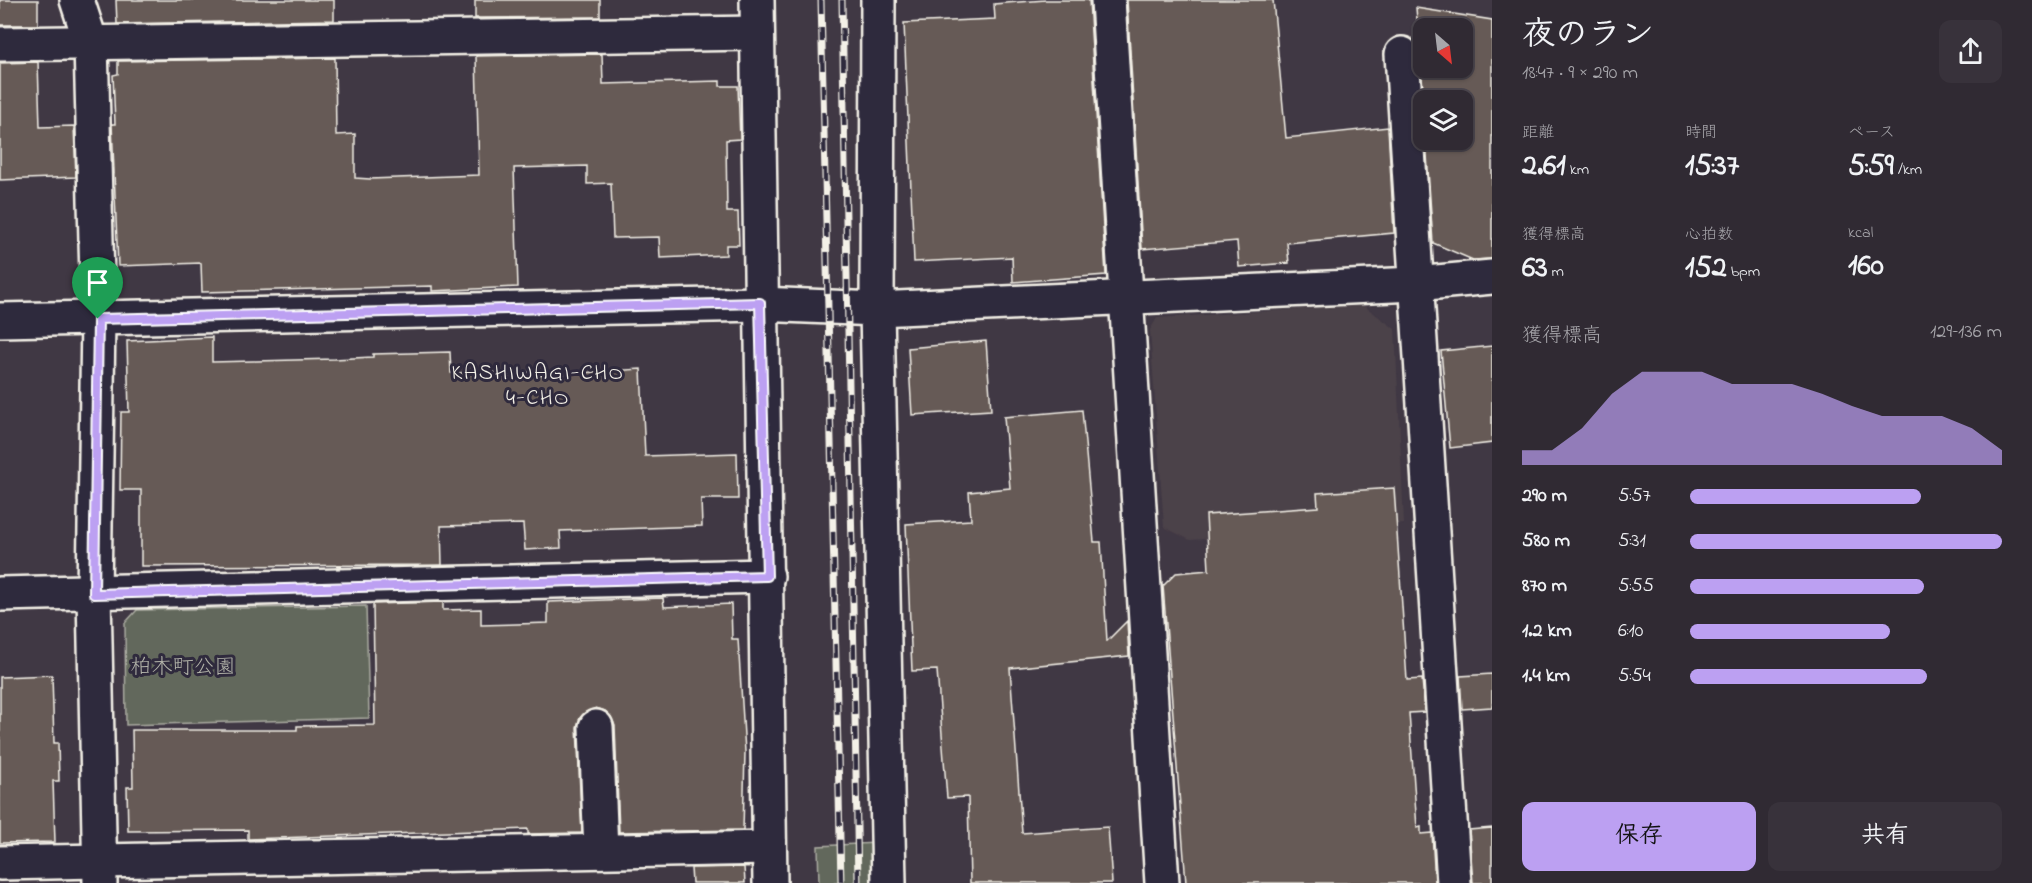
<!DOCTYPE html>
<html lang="ja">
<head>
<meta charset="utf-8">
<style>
  :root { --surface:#302a33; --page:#38323b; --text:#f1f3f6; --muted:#a8a7ac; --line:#4b464e; --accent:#bca0f2 }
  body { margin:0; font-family:"Indie Flower","Klee One",sans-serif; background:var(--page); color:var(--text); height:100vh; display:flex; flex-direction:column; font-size:22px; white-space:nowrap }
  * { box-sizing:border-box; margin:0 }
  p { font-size:20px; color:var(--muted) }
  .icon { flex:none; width:33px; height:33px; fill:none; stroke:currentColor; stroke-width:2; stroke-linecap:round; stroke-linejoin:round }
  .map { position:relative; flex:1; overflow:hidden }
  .sheet { display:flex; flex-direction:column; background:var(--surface); width:540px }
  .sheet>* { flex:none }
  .needle { width:39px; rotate:152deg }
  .tools { position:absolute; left:1413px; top:18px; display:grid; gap:12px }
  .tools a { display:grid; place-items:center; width:60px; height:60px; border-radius:12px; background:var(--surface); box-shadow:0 2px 4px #0004,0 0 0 2px var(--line); font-size:30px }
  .pin { position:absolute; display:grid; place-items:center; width:51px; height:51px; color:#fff; margin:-62px -26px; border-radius:50% 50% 50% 0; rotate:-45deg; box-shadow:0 0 6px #0007 }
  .pin .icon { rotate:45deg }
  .round { display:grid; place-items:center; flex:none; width:63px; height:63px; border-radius:12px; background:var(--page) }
  .summary { display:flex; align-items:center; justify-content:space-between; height:102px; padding:0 30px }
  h1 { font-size:33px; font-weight:800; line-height:45px }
  .metrics { display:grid; grid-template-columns:repeat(3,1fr); gap:9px; height:102px; padding:6px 30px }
  .metrics div { display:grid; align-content:center }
  .metrics b { font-size:30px; font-weight:800 }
  .metrics small { font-size:16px; font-weight:400 }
  .metrics p { font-size:16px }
  .chart { height:168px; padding:12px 30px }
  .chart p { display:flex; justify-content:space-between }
  .chart svg { width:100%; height:108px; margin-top:6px; fill:var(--accent); opacity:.7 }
  .primary-button { display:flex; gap:12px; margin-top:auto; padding:12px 30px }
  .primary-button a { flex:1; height:69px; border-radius:12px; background:var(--accent); color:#111; font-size:24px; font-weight:800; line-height:69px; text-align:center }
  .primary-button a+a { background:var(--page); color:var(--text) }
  ul { padding:0 30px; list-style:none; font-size:20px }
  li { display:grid; grid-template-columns:96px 72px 1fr; align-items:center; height:45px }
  li i { height:15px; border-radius:8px; background:var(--accent) }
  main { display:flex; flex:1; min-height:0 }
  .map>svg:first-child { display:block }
</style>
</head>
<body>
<main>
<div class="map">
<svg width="1492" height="883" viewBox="0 0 1492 883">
  <rect width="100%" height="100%" fill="#403844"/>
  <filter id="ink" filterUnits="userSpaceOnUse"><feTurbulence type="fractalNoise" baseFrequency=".0167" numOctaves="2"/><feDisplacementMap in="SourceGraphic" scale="12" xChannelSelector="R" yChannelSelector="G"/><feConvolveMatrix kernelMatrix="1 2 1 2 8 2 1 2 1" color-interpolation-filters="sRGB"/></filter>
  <g filter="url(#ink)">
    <path fill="#4b4249" d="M 1363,305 L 1395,329 L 1404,524 L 1190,540 L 1164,527 L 1150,330 L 1157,318 Z"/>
    <g fill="#62685b" stroke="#abaca2" stroke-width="1.5">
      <path d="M 366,606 L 369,718 L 126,725 L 125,623 L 137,610 Z"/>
      <path d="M 877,843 L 878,883 L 819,883 L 818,846 Z"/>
    </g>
    <g fill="#665a56" stroke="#f4f1e8" stroke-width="1.5" fill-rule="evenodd">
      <rect x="0" y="0" width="38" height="25"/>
      <path d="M 116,0 L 334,0 L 334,20 L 117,24 Z"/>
      <path d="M 475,0 L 600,0 L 600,17 L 475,18 Z"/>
      <path d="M 1046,0 L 1089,0 L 1106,275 L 1013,282 L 1012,257 L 914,262 L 904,23 L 995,19 L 994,4 Z"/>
      <path d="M 1127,0 L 1273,0 L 1286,138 L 1388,127 L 1394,233 L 1287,243 L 1289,263 L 1239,267 L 1237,241 L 1142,249 Z"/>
      <path d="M 1416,8 L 1492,20 L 1492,259 L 1473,260 L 1433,243 L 1426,140 L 1462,140 L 1462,100 L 1424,100 ZM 1424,28 L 1462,28 L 1462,68 L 1424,68 Z"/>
      <path d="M 602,54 L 603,84 L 720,81 L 720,86 L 738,86 L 740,139 L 726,140 L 727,212 L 738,212 L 739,245 L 726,245 L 726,255 L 660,258 L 659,237 L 613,238 L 611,183 L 587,184 L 587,166 L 514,168 L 518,287 L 432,291 L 432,286 L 202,292 L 201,263 L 118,266 L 112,124 L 115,124 L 113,75 L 118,74 L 118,61 L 335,58 L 336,135 L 355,134 L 355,178 L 370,179 L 479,175 L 476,56 Z"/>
      <path d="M 38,62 L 40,127 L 74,126 L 76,177 L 0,180 L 0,63 Z"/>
      <path d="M 212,337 L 212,362 L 334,359 L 373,357 L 373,354 L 450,352 L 451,373 L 534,372 L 534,376 L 641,369 L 645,456 L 737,453 L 738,499 L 701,499 L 702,526 L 560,531 L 561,548 L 525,550 L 523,524 L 441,526 L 442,565 L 141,566 L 141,490 L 120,490 L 121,412 L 129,412 L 127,341 Z"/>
      <path d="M 986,341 L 991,410 L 912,415 L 908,348 Z"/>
      <path d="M 1492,346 L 1492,443 L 1450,448 L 1441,351 Z"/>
      <path d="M 1082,410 L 1094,542 L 1101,542 L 1107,641 L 1127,621 L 1129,656 L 1010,668 L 1022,833 L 1108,827 L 1112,883 L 970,883 L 968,797 L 947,798 L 937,670 L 912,671 L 906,524 L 971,520 L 969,492 L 1010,488 L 1004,417 Z"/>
      <path d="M 1394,488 L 1407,680 L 1422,679 L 1425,712 L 1409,713 L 1417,828 L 1421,827 L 1421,834 L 1432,833 L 1435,883 L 1186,883 L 1163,586 L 1176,573 L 1209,570 L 1206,515 L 1318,507 L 1317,493 Z"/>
      <path d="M 663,598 L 664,607 L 731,604 L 732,639 L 738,639 L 745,752 L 743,830 L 619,832 L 615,726 L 611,717 L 605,711 L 596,708 L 586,712 L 580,718 L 577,727 L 582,833 L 528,834 L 528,829 L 248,839 L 248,830 L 128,831 L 127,787 L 133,787 L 132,730 L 297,730 L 297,726 L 375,725 L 373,604 L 443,602 L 443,610 L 481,609 L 481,625 L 548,623 L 548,602 Z"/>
      <path d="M 1492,674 L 1492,707 L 1462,709 L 1460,676 Z"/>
      <path d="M 52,675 L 54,743 L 58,743 L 59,781 L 53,781 L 55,842 L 0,843 L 0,677 Z"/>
      <path d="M 1492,828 L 1492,883 L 1473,883 L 1469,830 Z"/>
      <path d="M 744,867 L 745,883 L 692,883 L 691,868 Z"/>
    </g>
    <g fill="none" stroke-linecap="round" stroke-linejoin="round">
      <defs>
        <g id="minor">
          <path d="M 77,0 L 91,43 L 98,319 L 94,594 L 100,883"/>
          <path d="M 757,0 L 770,883"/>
          <path d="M 878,0 L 877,309 L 889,883"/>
          <path d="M 1108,0 L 1162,883"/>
          <path d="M 0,44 L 757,33"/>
          <path d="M 1402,54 L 1454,883"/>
          <path d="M 0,320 L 760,304 L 877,309 L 1415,284 L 1492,277"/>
          <path d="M 0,594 L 767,576"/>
          <path d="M 596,727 L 601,851"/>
          <path d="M 0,863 L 769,848"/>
        </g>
      </defs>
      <use href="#minor" stroke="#f4f1e8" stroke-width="38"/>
      <use href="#minor" stroke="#2f2a3d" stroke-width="33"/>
      <defs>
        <g id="rail">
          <path d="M 821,0 L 841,883"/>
          <path d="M 842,0 L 858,883"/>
        </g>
      </defs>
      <use href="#rail" stroke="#f4f1e8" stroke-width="7"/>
      <use href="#rail" stroke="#2f2a3d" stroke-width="4.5" stroke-dasharray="14" stroke-linecap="butt"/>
    </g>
  </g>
  <g fill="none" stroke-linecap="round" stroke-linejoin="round" filter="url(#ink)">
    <defs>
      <path id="route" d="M 760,303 L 767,576 L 94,594 L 98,319 Z"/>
    </defs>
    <use href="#route" stroke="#fff" stroke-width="12"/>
    <use href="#route" stroke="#bca0f2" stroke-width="8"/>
  </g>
  <g text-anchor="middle" stroke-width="6" stroke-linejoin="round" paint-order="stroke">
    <g font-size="21" fill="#b2b3a9" stroke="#2f2a3d">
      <text x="183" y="673">柏木町公園</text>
    </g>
    <g font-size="22" letter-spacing="1.5" fill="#f4f1e8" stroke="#2f2a3d">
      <text x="538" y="379">KASHIWAGI-CHO<tspan x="538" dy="25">4-CHO</tspan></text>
    </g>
  </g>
</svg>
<div class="tools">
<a><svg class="needle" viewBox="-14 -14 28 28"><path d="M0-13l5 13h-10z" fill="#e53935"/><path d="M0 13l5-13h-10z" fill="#a8a7ac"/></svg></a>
<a><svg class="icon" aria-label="layers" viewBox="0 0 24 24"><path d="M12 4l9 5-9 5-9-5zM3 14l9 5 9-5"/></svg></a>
</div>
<div class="pin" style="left:98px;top:319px;background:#1e9e55"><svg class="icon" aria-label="arrive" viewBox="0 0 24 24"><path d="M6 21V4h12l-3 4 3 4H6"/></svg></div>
</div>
<section class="sheet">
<div class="summary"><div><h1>夜のラン</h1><p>18:47 · 9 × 290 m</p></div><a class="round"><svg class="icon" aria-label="share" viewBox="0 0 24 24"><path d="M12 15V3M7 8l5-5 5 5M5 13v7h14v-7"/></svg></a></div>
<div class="metrics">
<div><p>距離</p><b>2.61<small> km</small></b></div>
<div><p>時間</p><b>15:37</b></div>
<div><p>ペース</p><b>5:59<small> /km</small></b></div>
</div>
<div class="metrics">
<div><p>獲得標高</p><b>63<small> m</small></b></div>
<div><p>心拍数</p><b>152<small> bpm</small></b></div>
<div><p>kcal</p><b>160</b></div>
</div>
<div class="chart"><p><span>獲得標高</span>129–136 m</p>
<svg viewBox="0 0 160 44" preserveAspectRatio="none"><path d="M0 44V38L10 38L20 29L30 15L40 6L50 6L60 6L70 11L80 11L90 11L100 15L110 20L120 24L130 24L140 24L150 29L160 38V44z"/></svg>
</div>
<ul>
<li><b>290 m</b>5:57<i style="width:74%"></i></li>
<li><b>580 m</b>5:31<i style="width:100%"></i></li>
<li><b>870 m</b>5:55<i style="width:75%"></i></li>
<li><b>1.2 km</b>6:10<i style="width:64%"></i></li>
<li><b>1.4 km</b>5:54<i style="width:76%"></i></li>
</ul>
<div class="primary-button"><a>保存</a><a>共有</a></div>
</section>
</main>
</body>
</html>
